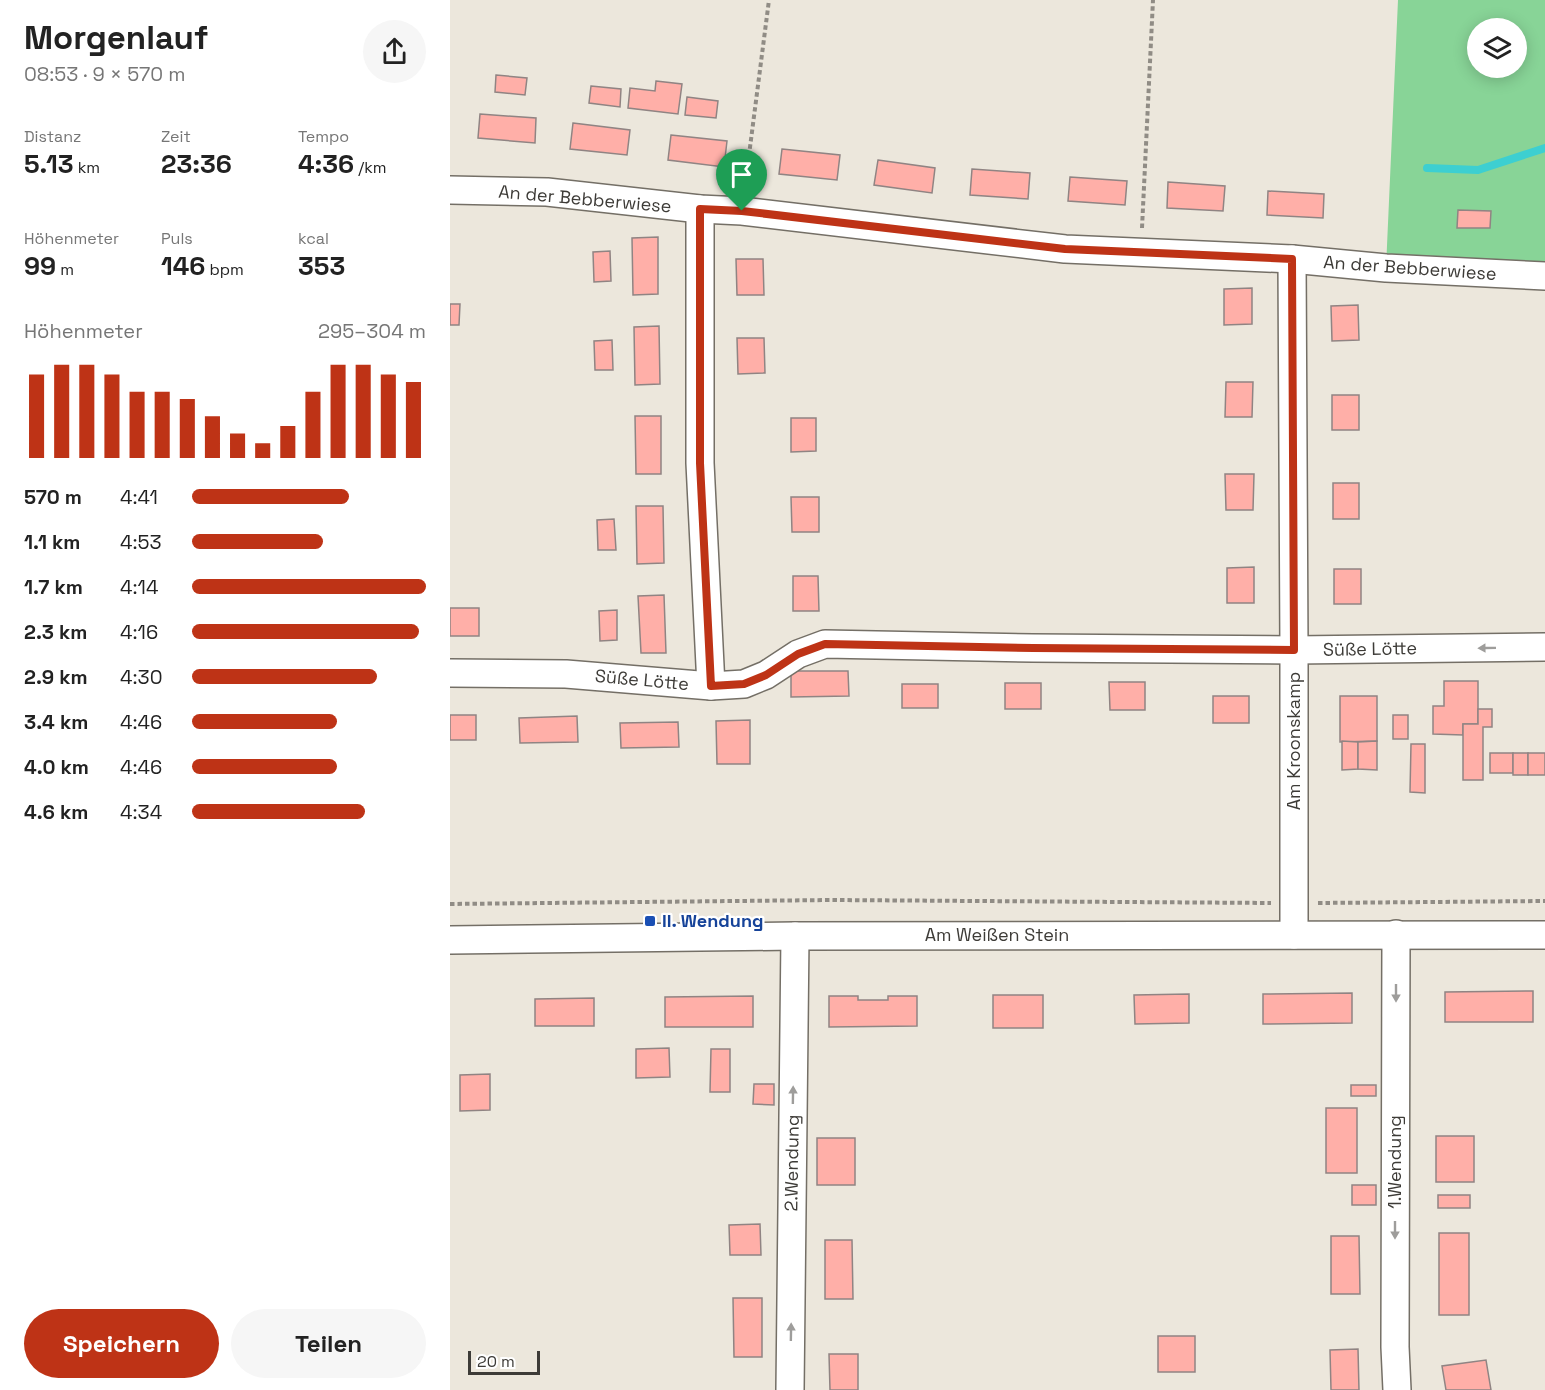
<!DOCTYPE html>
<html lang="de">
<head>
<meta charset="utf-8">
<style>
  :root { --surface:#fff; --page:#f6f6f6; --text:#222; --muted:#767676; --accent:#be3316 }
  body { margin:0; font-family:"Space Grotesk",sans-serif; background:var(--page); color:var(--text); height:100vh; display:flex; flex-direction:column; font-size:22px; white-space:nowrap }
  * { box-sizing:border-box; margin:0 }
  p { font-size:20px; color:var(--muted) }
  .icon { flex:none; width:33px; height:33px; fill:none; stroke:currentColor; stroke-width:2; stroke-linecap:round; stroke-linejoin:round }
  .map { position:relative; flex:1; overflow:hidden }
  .drawer { display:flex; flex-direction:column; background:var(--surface); width:450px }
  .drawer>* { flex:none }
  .fabs { position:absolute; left:1017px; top:18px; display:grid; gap:12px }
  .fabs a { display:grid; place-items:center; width:60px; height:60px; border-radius:50%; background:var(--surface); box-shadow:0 3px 15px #0003; font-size:30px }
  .scale { position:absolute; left:18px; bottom:15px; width:72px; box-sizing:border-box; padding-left:6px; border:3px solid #3d3b37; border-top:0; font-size:16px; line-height:21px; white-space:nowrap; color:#3d3b37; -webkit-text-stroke:4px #fff; paint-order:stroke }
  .pin { position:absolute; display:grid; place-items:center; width:51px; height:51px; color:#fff; margin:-62px -26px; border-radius:50% 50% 50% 0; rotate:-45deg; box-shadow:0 0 6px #0007 }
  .pin .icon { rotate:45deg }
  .round { display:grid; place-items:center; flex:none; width:63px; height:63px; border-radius:32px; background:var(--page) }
  .overview { display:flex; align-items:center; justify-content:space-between; height:102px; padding:0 24px }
  h1 { font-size:33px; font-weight:800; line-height:45px }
  .figures { display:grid; grid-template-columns:repeat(3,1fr); gap:9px; height:102px; padding:6px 24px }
  .figures div { display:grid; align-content:center }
  .figures b { font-size:26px; font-weight:800 }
  .figures small { font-size:16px; font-weight:400 }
  .figures p { font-size:16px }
  .chart { height:168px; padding:12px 24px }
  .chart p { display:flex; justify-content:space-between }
  .chart svg { width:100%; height:108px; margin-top:6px; stroke:var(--accent); stroke-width:6 }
  .action { display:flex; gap:12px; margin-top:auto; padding:12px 24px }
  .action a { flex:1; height:69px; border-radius:36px; background:var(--accent); color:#fff; font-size:24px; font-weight:800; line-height:69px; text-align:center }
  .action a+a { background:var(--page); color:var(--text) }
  ul { padding:0 24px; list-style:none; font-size:20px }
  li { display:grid; grid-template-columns:96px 72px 1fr; align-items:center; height:45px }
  li i { height:15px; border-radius:8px; background:var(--accent) }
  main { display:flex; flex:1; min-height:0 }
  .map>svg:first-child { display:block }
</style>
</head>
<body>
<main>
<section class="drawer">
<div class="overview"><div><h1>Morgenlauf</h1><p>08:53 · 9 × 570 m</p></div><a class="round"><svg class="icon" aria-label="share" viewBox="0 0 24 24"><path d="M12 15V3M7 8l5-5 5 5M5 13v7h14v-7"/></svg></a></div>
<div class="figures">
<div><p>Distanz</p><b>5.13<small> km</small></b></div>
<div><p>Zeit</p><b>23:36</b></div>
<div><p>Tempo</p><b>4:36<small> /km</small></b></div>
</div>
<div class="figures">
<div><p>Höhenmeter</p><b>99<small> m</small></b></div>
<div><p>Puls</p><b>146<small> bpm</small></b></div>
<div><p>kcal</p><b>353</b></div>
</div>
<div class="chart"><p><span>Höhenmeter</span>295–304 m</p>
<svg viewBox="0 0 160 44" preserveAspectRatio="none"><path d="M5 44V10M15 44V6M25 44V6M35 44V10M45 44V17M55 44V17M65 44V20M75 44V27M85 44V34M95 44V38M105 44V31M115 44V17M125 44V6M135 44V6M145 44V10M155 44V13"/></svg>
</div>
<ul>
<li><b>570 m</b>4:41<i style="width:67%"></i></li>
<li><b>1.1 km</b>4:53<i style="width:56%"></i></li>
<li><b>1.7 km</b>4:14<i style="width:100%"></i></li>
<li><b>2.3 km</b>4:16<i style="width:97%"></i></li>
<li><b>2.9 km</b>4:30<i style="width:79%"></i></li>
<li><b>3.4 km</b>4:46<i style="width:62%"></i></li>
<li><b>4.0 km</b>4:46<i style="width:62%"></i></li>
<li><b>4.6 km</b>4:34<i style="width:74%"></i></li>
</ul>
<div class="action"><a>Speichern</a><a>Teilen</a></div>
</section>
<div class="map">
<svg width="1095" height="1390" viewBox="0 0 1095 1390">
  <rect width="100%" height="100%" fill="#ece7dc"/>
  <path fill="#88d497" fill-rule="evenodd" d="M 948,0 L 1095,0 L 1095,276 L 936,268 ZM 1028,28 L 1066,28 L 1066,68 L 1028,68 Z"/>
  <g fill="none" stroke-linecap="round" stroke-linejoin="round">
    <path stroke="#3dcfd1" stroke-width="8" d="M 977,168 L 1028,170 L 1095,148"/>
  </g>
  <g fill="#ffafa8" stroke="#908483" stroke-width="1.5">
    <path d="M 46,75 L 77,78 L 75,95 L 45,92 Z"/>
    <path d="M 206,81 L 232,84 L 228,114 L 178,108 L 180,88 L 205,91 Z"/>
    <path d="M 141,86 L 171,89 L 170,107 L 139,103 Z"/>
    <path d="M 237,97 L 268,101 L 266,118 L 235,115 Z"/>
    <path d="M 30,114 L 86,118 L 85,143 L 28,138 Z"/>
    <path d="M 123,123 L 180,130 L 177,155 L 120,149 Z"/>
    <path d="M 221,135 L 277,141 L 274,167 L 218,160 Z"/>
    <path d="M 332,149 L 390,155 L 387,180 L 329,174 Z"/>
    <path d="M 428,160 L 485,168 L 482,193 L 424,185 Z"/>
    <path d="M 522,169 L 580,173 L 578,199 L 520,195 Z"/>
    <path d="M 620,177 L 677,181 L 675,205 L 618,201 Z"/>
    <path d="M 718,182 L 775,186 L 773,211 L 717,208 Z"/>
    <path d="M 818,191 L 874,194 L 873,218 L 817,215 Z"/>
    <path d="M 1008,210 L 1041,211 L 1040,228 L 1007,228 Z"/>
    <path d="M 208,237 L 208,294 L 183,295 L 182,238 Z"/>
    <path d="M 160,251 L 161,281 L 144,282 L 143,252 Z"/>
    <path d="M 286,259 L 313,259 L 314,295 L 287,295 Z"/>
    <path d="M 802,288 L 802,324 L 774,325 L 774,289 Z"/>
    <path d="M 0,304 L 10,304 L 9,325 L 0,325 Z"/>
    <path d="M 908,305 L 909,340 L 882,341 L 881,306 Z"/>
    <path d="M 209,326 L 210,384 L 185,385 L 184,327 Z"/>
    <path d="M 287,338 L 314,338 L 315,373 L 288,374 Z"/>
    <path d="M 162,340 L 163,370 L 145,370 L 144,341 Z"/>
    <path d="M 776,382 L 803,382 L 802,417 L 775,417 Z"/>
    <rect x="882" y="395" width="27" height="35"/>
    <path d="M 185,416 L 211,416 L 211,474 L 186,474 Z"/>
    <path d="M 341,418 L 366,418 L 366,451 L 341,452 Z"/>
    <path d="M 775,474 L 804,474 L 803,510 L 776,510 Z"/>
    <rect x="883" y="483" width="26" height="36"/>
    <path d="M 341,497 L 369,497 L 369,532 L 342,532 Z"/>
    <path d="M 186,506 L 213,506 L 214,563 L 187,564 Z"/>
    <path d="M 164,519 L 166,550 L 148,550 L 147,520 Z"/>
    <path d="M 804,567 L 804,603 L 777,603 L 777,568 Z"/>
    <rect x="884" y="569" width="27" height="35"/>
    <path d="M 343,576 L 368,576 L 369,611 L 343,611 Z"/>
    <path d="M 214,595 L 216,653 L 191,653 L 188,596 Z"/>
    <rect x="0" y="608" width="29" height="28"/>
    <path d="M 167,610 L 167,640 L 150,641 L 149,611 Z"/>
    <path d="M 341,671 L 398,671 L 399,696 L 341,697 Z"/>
    <path d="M 994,681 L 1028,681 L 1028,724 L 1013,724 L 1013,735 L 983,734 L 983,706 L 994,706 Z"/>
    <path d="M 659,682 L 695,682 L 695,710 L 660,710 Z"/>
    <rect x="555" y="683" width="36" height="26"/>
    <rect x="452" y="684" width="36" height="24"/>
    <rect x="763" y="696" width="36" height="27"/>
    <path d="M 890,696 L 927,696 L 927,741 L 890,742 Z"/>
    <path d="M 1028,709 L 1042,709 L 1042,727 L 1033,727 L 1033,780 L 1013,780 L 1013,724 L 1028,724 Z"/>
    <rect x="0" y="715" width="26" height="25"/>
    <rect x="943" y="715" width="15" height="24"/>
    <path d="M 127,716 L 128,742 L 70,743 L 69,718 Z"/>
    <path d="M 300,720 L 300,764 L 267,764 L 266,721 Z"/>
    <path d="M 228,722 L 229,747 L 171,748 L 170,723 Z"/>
    <path d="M 892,741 L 908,742 L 908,769 L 892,770 Z"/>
    <path d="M 927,741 L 927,770 L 908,769 L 908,742 Z"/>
    <path d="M 961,744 L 975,744 L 975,793 L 960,792 Z"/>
    <rect x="1040" y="753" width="23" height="20"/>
    <rect x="1063" y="753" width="15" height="22"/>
    <rect x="1078" y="753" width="17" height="22"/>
    <path d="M 1083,991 L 1083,1022 L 995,1022 L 995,992 Z"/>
    <path d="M 902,993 L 902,1023 L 813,1024 L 813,994 Z"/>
    <path d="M 739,994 L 739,1023 L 685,1024 L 684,995 Z"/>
    <rect x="543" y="995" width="50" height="33"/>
    <path d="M 303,996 L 303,1027 L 215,1027 L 215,997 Z"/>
    <path d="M 379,996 L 408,996 L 408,1000 L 438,1000 L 438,996 L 467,996 L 467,1026 L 379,1027 Z"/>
    <path d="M 144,998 L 144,1026 L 85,1026 L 85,999 Z"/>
    <path d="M 219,1048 L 220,1077 L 186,1078 L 186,1049 Z"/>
    <path d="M 261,1049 L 280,1049 L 280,1092 L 260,1092 Z"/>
    <path d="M 40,1074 L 40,1110 L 10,1111 L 10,1075 Z"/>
    <path d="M 304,1084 L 324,1084 L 324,1105 L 303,1104 Z"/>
    <rect x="901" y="1085" width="25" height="11"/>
    <rect x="876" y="1108" width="31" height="65"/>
    <rect x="986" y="1136" width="38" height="46"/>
    <rect x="367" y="1138" width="38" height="47"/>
    <rect x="902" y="1185" width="24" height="20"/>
    <rect x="988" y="1195" width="32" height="13"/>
    <path d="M 310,1224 L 311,1255 L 280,1255 L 279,1225 Z"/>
    <rect x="989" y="1233" width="30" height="82"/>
    <path d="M 881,1236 L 909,1236 L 910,1294 L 881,1294 Z"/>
    <path d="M 375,1240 L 402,1240 L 403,1299 L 375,1299 Z"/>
    <path d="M 283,1298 L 312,1298 L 312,1357 L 284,1357 Z"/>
    <rect x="708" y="1336" width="37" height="36"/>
    <path d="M 908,1349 L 909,1390 L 881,1390 L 880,1350 Z"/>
    <path d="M 379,1354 L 408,1354 L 408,1390 L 380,1390 Z"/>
    <path d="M 1036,1360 L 1041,1390 L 996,1390 L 992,1366 Z"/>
  </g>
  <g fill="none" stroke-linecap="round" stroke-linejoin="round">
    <defs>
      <g id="minor">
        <path d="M 0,190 L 97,192 L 250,209 L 292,211 L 615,249 L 842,259 L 936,268 L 1095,276"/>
        <path d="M 250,209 L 250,463 L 261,686"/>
        <path d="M 842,259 L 844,650 L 844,935"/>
        <path d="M 0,673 L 116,674 L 261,686 L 294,684 L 316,675 L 348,654 L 375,644 L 583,648 L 844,650 L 1095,647"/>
        <path d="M 946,934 L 945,1347 L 947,1390"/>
        <path d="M 0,940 L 345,936 L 1095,935"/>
        <path d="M 340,1390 L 345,936"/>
      </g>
    </defs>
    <use href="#minor" stroke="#746f66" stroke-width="30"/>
    <g stroke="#908c85" stroke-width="4" stroke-dasharray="4.5 3" stroke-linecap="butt">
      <path d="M 295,186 L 319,0"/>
      <path d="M 692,228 L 703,0"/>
      <path d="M 868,903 L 1095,901"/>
      <path d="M 0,904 L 381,900 L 821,903"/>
    </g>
    <use href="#minor" stroke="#fff" stroke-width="27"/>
  </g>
  <defs><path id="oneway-solid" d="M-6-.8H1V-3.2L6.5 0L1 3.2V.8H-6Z" transform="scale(1.5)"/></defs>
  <g fill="#9e9d9b">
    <use href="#oneway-solid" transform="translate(1037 648) rotate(179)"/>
    <use href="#oneway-solid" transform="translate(946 993) rotate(90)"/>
    <use href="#oneway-solid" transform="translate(343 1095) rotate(-89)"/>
    <use href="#oneway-solid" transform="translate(945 1230) rotate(90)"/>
    <use href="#oneway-solid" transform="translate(341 1332) rotate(-89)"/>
  </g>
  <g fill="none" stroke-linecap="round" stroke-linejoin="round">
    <defs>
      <path id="route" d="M 250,209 L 292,211 L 615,249 L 842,259 L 844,650 L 583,648 L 375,644 L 348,654 L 316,675 L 294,684 L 261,686 L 250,463 Z"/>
    </defs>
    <use href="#route" stroke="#fff" stroke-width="12"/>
    <use href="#route" stroke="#be3316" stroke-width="8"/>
  </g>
  <rect fill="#1a4fb4" stroke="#fff" stroke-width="2" x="194" y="915" width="12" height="12" rx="3"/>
  <g text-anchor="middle" stroke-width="4.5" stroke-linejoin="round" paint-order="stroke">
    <g font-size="18" fill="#3d3b37" stroke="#fff">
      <text transform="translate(135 199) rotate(5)" y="6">An der Bebberwiese</text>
      <text transform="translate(960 268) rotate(4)" y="6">An der Bebberwiese</text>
      <text transform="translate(920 649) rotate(-1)" y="6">Süße Lötte</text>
      <text transform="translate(192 680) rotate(5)" y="6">Süße Lötte</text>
      <text transform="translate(844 741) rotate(-90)" y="6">Am Kroonskamp</text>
      <text x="547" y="941">Am Weißen Stein</text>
      <text transform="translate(945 1162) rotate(-90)" y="6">1.Wendung</text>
      <text transform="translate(342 1163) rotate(-89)" y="6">2.Wendung</text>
    </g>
    <g font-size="18" font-weight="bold" fill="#164399" stroke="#fff" text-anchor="start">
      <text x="212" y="927">II. Wendung</text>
    </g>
  </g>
</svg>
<div class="fabs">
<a><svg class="icon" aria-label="layers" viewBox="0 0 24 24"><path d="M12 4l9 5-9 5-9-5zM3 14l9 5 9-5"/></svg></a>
</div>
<div class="scale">20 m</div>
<div class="pin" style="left:292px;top:211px;background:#1e9e55"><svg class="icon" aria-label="arrive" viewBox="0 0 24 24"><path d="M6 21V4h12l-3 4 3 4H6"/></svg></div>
</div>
</main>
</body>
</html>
